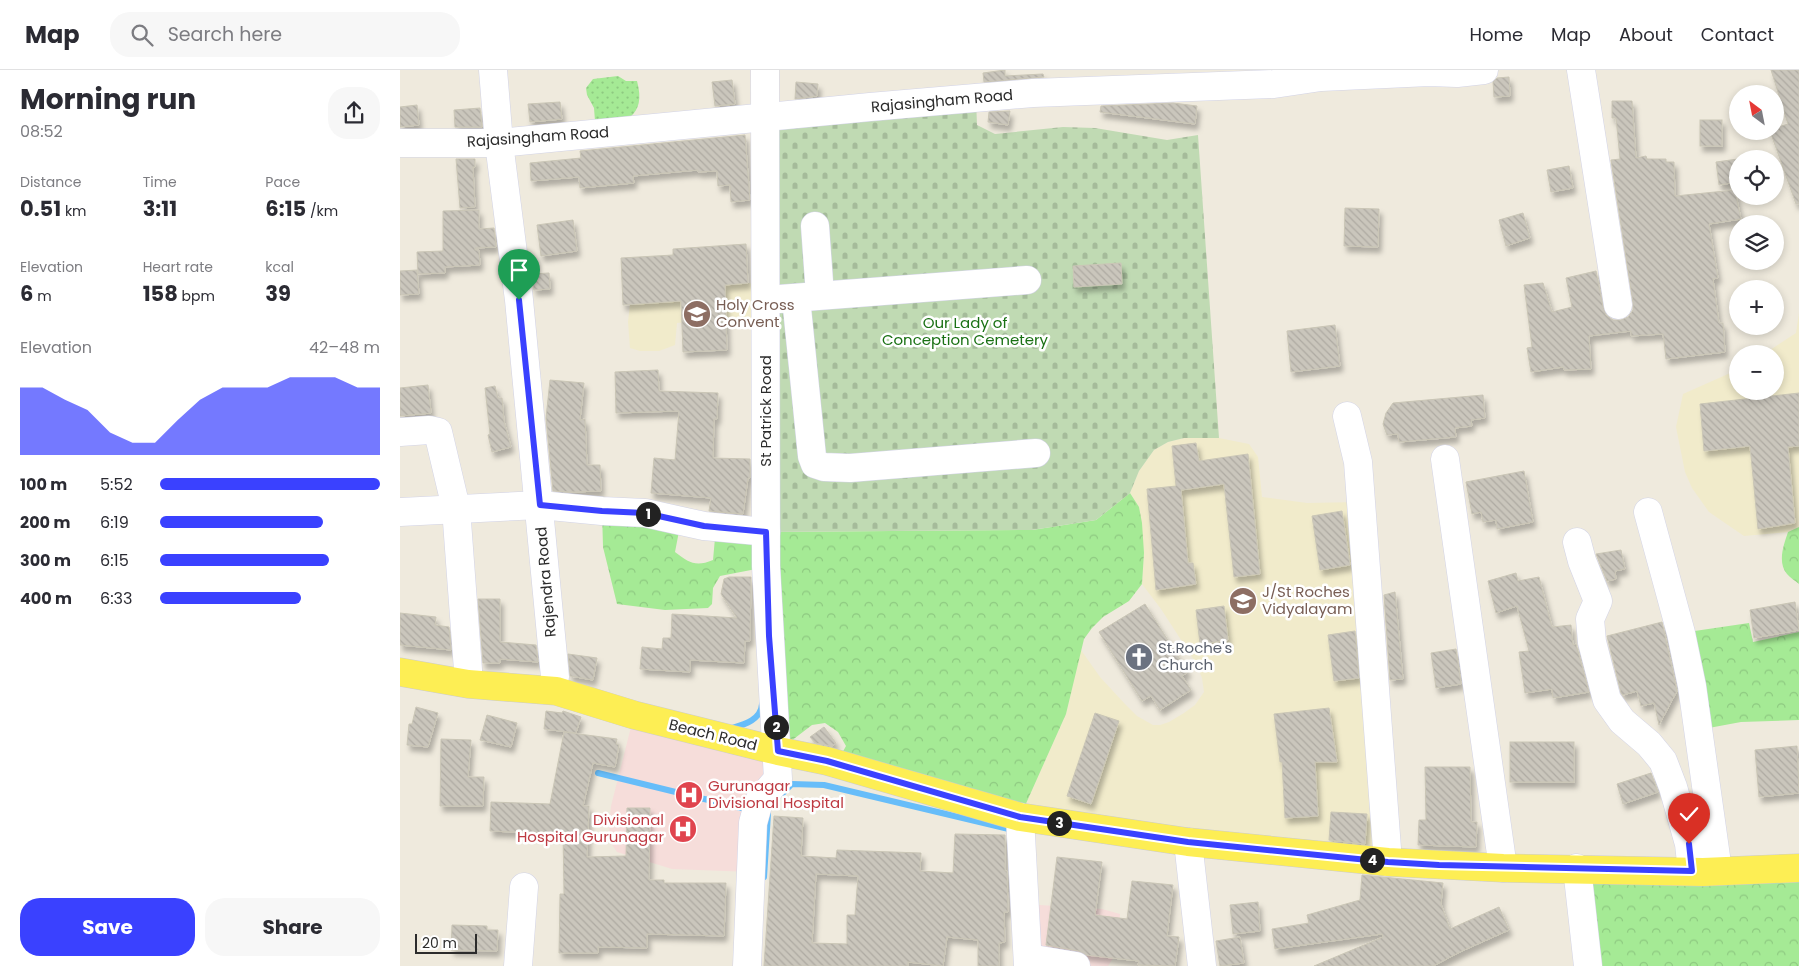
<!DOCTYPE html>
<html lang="en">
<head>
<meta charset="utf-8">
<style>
  :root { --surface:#fff; --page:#f7f7f7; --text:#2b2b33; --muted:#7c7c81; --line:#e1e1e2; --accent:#3a41ff }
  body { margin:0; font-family:Poppins,sans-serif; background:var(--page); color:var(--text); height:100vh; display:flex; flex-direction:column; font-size:19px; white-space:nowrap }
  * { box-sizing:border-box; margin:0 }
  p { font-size:16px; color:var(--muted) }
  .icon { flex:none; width:28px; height:28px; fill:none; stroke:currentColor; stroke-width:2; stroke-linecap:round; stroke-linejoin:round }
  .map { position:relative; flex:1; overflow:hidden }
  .drawer { display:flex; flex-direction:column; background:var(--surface); width:400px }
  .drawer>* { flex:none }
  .needle { width:32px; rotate:328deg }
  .tools { position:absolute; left:1329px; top:15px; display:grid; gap:10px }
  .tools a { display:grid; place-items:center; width:55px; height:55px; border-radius:50%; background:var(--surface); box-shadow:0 2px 8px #0003; font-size:25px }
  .scale { position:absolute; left:15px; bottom:12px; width:62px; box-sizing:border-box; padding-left:5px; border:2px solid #2c2c2c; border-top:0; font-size:14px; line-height:18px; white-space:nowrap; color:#2c2c2c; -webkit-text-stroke:4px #fff; paint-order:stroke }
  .pin { position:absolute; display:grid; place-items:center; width:42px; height:42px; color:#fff; margin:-51px -21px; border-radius:50% 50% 50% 0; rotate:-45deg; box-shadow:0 0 5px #0007 }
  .pin .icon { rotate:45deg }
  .km { position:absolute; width:25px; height:25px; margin:-12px; border-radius:50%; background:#222; color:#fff; font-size:14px; line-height:25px; text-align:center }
  .round { display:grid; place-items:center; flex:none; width:52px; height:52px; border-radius:20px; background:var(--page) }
  .head { display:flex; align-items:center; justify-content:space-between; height:85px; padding:0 20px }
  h1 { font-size:28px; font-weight:700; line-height:38px }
  .figures { display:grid; grid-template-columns:repeat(3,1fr); gap:8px; height:85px; padding:5px 20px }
  .figures div { display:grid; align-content:center }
  .figures b { font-size:21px; font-weight:700 }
  .figures small { font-size:14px; font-weight:400 }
  .figures p { font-size:14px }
  .chart { height:140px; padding:10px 20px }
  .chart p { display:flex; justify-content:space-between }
  .chart svg { width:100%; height:90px; margin-top:5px; fill:var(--accent); opacity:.7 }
  .action { display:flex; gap:10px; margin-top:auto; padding:10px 20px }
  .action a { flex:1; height:58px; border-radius:20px; background:var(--accent); color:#fff; font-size:20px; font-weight:700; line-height:58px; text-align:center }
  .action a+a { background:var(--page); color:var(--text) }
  ul { padding:0 20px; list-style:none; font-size:16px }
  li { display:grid; grid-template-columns:80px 60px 1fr; align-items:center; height:38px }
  li i { height:12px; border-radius:6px; background:var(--accent) }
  header { display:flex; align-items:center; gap:30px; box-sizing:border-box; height:70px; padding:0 25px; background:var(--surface); border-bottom:1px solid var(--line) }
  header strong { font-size:24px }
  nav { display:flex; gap:28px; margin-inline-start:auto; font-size:18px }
  .search { width:350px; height:45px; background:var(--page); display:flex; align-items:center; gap:12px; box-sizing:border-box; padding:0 18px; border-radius:20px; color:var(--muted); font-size:19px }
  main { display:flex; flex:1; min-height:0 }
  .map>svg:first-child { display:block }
</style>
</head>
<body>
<header>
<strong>Map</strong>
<div class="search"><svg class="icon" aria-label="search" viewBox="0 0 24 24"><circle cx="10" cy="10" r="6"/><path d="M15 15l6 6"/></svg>Search here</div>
<nav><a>Home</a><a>Map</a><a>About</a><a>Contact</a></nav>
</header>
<main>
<section class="drawer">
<div class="head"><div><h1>Morning run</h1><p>08:52</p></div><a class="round"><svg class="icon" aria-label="share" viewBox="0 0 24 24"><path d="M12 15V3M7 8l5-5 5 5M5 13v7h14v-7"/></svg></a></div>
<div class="figures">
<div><p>Distance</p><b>0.51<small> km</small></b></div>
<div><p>Time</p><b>3:11</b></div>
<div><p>Pace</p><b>6:15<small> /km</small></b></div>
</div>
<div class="figures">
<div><p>Elevation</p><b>6<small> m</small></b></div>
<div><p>Heart rate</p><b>158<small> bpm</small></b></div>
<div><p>kcal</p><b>39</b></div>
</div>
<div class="chart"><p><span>Elevation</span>42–48 m</p>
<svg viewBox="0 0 160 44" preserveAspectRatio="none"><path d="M0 44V11L10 11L20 17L30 22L40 33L50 38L60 38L70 27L80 17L90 11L100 11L110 11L120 6L130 6L140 6L150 11L160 11V44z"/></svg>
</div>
<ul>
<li><b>100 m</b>5:52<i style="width:100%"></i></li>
<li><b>200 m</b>6:19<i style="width:74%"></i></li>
<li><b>300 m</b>6:15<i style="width:77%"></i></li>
<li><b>400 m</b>6:33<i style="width:64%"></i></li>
</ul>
<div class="action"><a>Save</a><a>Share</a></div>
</section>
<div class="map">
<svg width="1399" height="896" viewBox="0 0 1399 896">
  <defs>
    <pattern id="grass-dots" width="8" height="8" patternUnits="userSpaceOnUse" patternTransform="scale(1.25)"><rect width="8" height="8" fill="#a5ea95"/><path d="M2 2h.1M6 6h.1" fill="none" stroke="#8ec981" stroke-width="1.8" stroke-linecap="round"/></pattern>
    <pattern id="forest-crowns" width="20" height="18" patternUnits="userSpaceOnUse" patternTransform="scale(1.25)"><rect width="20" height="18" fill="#a5ea95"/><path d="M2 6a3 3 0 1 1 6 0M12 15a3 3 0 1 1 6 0" fill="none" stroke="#8ec981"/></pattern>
    <pattern id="cemetery-stones" width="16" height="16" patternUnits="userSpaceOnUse" patternTransform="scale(1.25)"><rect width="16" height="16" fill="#c0dab3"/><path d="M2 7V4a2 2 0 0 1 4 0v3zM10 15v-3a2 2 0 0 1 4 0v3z" fill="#a5bb9a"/></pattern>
    <pattern id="building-back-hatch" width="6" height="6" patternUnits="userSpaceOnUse" patternTransform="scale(1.25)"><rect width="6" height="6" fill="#cac6bc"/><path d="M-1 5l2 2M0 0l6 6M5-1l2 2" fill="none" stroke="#aeaaa2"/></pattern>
    <filter id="shadow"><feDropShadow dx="3" dy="5.5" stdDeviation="2.5" flood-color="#0004"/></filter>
  </defs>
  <rect width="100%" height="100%" fill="#efeadd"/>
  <g fill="#f1ebcb">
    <path d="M 348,213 L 366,216 L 366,254 L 341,257 L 324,248 L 277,253 L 275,275 L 259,281 L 240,281 L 230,278 L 228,252 L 230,234 L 264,224 L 327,215 Z"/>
    <path d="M 1399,243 L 1399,457 L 1388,462 L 1344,466 L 1309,442 L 1292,418 L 1285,402 L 1276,357 L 1283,324 L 1337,300 L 1338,321 L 1375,321 L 1375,284 L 1364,284 L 1396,263 Z"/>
    <path d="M 802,367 L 819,368 L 849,374 L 858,387 L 862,427 L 907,433 L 961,432 L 988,792 L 620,747 L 666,644 L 681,580 L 700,607 L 724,633 L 737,646 L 753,655 L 760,655 L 769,652 L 784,643 L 795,635 L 804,622 L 802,608 L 796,593 L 761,539 L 742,514 L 744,483 L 739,437 L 730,423 L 739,401 L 754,380 L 768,372 L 784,368 Z"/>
  </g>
  <g fill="#f6ddda">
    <path d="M 234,645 L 378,681 L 351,802 L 272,799 L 217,782 L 210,772 L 209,756 L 211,736 Z"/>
    <path d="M 624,834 L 702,839 L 720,844 L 717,882 L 708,896 L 676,896 L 628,888 Z"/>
  </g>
  <path fill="url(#grass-dots)" d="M 218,6 L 226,11 L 237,11 C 247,48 224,51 196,64 L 194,38 L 187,25 L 186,18 L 193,9 Z"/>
  <g fill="url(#forest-crowns)">
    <path d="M 730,423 L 739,437 L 742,453 L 744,483 L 742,514 L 729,531 L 703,547 L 692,558 L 684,569 L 666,644 L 620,747 L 441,685 L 446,676 L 438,662 L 425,653 L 412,655 L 378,681 L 366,497 L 320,506 L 313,518 L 312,534 L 308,538 L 265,540 L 217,534 L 203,477 L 202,441 L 281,451 L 275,482 C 289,493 296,497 313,490 L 316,457 L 366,462 L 632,460 L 696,450 Z"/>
    <path d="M 1399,457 L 1399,514 C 1396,511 1390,508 1387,504 C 1377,492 1384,474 1388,462 Z"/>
    <path d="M 1349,553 L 1353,572 L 1399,562 L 1399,650 L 1341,652 L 1298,660 L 1281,563 Z"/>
    <path d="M 1177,798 L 1399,798 L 1399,896 L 1188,896 Z"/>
  </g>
  <path fill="url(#cemetery-stones)" d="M 576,29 L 577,55 L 595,64 L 663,57 L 695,58 L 767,70 L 798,65 L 819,368 L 784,368 L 768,372 L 754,380 L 739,401 L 730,423 L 696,450 L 632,460 L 366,462 L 366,47 Z"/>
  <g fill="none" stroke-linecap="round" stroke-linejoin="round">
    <g stroke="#67bdf9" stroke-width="6">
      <path d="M 329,659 C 342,655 361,651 362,634"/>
      <path d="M 198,703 L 341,738"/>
      <path d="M 383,723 L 392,714 L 424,715 L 613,760"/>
      <path d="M 364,807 L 368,744"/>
    </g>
  </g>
  <g fill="url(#building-back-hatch)" stroke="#cac6b6" fill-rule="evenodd" filter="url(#shadow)">
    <path d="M 605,0 L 605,6 L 643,4 L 644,7 L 584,12 L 583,3 Z"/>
    <path d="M 1371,0 L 1399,0 L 1399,134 L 1396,134 L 1370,61 L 1375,61 L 1375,58 L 1388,54 Z"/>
    <path d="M 1109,7 L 1110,26 L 1094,27 L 1093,12 L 1097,8 Z"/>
    <path d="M 332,10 L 335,34 L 315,36 L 312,12 Z"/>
    <path d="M 396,12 L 418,14 L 417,26 L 395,29 Z"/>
    <path d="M 1212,31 L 1232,31 L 1236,88 L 1246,86 L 1247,89 L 1266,89 L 1266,92 L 1274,92 L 1275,126 L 1335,120 L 1341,149 L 1309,154 L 1318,208 L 1313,209 L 1319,253 L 1323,253 L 1325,282 L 1266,289 L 1263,264 L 1231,266 L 1231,261 L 1189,266 L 1191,299 L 1164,300 L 1163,297 L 1131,302 L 1127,278 L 1132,277 L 1124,215 L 1143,213 L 1152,242 L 1172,237 L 1166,208 L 1196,201 L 1203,237 L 1206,245 L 1213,250 L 1221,250 L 1228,247 L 1233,240 L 1233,233 L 1211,90 L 1220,89 L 1216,48 L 1212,48 Z"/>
    <path d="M 160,32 L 162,49 L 130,52 L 128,34 Z"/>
    <path d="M 773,33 L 797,36 L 795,54 L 700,42 L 701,36 Z"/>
    <path d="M 17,35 L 19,55 L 0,57 L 0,37 Z"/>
    <path d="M 80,38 L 82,57 L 55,57 L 54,40 Z"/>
    <path d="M 610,41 L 608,55 L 588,52 L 589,42 Z"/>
    <rect x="1300" y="50" width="22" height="26"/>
    <path d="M 345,65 L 350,130 L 331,132 L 330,115 L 318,116 L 317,101 L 298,102 L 298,100 L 233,106 L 234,113 L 180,118 L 179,107 L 131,111 L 130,93 L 181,88 L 180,81 Z"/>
    <path d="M 56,89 L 75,89 L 75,97 L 73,97 L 75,137 L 60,138 Z"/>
    <path d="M 1338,89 L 1338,112 L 1319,115 L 1316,92 Z"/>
    <path d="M 1169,96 L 1173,118 L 1151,122 L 1147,100 Z"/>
    <path d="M 945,138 L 979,139 L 978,177 L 944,176 Z"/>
    <path d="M 79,140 L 79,159 L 94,158 L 96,177 L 75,178 L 75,180 L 79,180 L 80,195 L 45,197 L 45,203 L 18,204 L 17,182 L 43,181 L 43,141 Z"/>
    <path d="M 1123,143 L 1130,168 L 1106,176 L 1099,150 Z"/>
    <path d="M 173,150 L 177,181 L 141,186 L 137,155 Z"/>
    <path d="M 346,174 L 348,213 L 325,215 L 327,280 L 283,282 L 281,231 L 223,235 L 221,188 L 273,185 L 273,179 Z"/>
    <path d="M 721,193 L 722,214 L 674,217 L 673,196 Z"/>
    <path d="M 17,200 L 19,224 L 0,225 L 0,201 Z"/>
    <path d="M 149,203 L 150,219 L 134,220 L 131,204 Z"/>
    <path d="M 935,255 L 940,296 L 891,302 L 887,261 Z"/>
    <path d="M 258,300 L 259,321 L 318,323 L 317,349 L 314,349 L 313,388 L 350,389 L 350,408 L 348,408 L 343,444 L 309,441 L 311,428 L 251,423 L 254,388 L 275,390 L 279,341 L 216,343 L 215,302 Z"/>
    <path d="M 150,310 L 184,313 L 180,350 L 185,349 L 187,395 L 200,395 L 201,421 L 172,422 L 153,421 L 146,348 Z"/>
    <path d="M 28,315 L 31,343 L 0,346 L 0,318 Z"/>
    <path d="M 95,316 L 98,328 L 102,328 L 104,351 L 111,377 L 92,382 L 88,365 L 90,364 L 85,318 Z"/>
    <path d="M 1399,323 L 1399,376 L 1388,377 L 1395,453 L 1358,459 L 1350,376 L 1304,381 L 1300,334 Z"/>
    <path d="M 1083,325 L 1085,348 L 1071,350 L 1072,356 L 1055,358 L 1056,367 L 999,372 L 998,364 L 987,365 L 983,354 L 986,343 L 993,333 Z"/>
    <path d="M 796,373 L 799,391 L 848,384 L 860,504 L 834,507 L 824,414 L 781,420 L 788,493 L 793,493 L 796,514 L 756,520 L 747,419 L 776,416 L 772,376 Z"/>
    <path d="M 1124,401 L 1133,452 L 1097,459 L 1096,450 L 1083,452 L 1081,442 L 1072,444 L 1066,412 Z"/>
    <path d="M 942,441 L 950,495 L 920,500 L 912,446 Z"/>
    <path d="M 1221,480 L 1225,499 L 1215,501 L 1216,509 L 1207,511 L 1196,484 Z"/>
    <path d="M 1116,503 L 1118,511 L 1139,507 L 1152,557 L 1171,555 L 1173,575 L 1176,574 L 1189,622 L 1153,628 L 1152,619 L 1125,623 L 1119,582 L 1129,581 L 1117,536 L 1096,543 L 1088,511 Z"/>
    <path d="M 329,507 L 351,507 L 350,571 L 345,571 L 344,593 L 290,590 L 290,602 L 240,599 L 242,577 L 262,579 L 263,568 L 271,568 L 272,544 L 337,548 L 321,524 L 324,509 Z"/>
    <path d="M 995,522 L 1003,609 L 990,610 L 984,525 Z"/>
    <path d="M 78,529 L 100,529 L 100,572 L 136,575 L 138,592 L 100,589 L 100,593 L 83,593 Z"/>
    <path d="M 1395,532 L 1399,560 L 1354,568 L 1350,540 Z"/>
    <path d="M 745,534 L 788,602 L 782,606 L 791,620 L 760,640 L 751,626 L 742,631 L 699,562 Z"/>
    <path d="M 824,536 L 828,570 L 800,574 L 796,540 Z"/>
    <path d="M 0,543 L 36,547 L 35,555 L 49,557 L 51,580 L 0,575 Z"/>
    <path d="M 1262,552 L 1277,621 L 1259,655 L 1254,633 L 1241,636 L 1237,621 L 1223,625 L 1221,623 L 1207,566 Z"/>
    <path d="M 955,561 L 959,608 L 934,611 L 928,565 Z"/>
    <path d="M 1056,579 L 1061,614 L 1036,618 L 1031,583 Z"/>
    <path d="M 168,584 L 197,588 L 193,610 L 170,606 Z"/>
    <path d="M 16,637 L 38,643 L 28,677 L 7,675 L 9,654 L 12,654 Z"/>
    <path d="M 929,638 L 937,692 L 915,692 L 918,746 L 885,748 L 882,692 L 880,692 L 874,644 Z"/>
    <path d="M 146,641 L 162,643 L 163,641 L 181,647 L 176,663 L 144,659 Z"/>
    <path d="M 695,643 L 719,651 L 691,734 L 667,726 Z"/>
    <path d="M 87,645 L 117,653 L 111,677 L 80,670 Z"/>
    <path d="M 424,657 L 436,673 L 432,676 L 415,673 L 410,667 Z"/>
    <path d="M 164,662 L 217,669 L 216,674 L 219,675 L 215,697 L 193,693 L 183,736 L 189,736 L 187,787 L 226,786 L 227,738 L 250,738 L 249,810 L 264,810 L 264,813 L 326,813 L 324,866 L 247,864 L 247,878 L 198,877 L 198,883 L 159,883 L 160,824 L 164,824 L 163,764 L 90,761 L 91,732 L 150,734 Z"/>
    <path d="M 41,669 L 71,670 L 68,707 L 84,707 L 83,736 L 40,736 Z"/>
    <rect x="1110" y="672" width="64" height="40"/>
    <path d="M 1397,676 L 1399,723 L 1359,727 L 1355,680 Z"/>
    <path d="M 1025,697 L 1070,697 L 1071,752 L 1077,752 L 1076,777 L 1018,775 L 1019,750 L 1026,750 Z"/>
    <path d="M 1251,703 L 1258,722 L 1223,734 L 1217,714 Z"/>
    <path d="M 931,742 L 967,744 L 965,774 L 929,770 Z"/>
    <path d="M 374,746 L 403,748 L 401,786 L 436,788 L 437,780 L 521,783 L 520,801 L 553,803 L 555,764 L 605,765 L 605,801 L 607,801 L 608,842 L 604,842 L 605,872 L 599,873 L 599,896 L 578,896 L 578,870 L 547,867 L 543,896 L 508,892 L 508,896 L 364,896 ZM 416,804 L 458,806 L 455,845 L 447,845 L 447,874 L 412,873 Z"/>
    <path d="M 657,787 L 702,792 L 695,845 L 727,849 L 732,811 L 773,815 L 767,866 L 779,867 L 775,896 L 738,895 L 739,891 L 686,885 L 679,881 L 646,875 Z"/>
    <path d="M 962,805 L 1043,813 L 1041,834 L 1050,859 L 1099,837 L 1109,860 L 1062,881 L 1033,896 L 914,896 L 983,867 L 982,864 L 875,879 L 872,859 L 909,853 L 907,845 L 960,830 Z"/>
    <path d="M 858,832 L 860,861 L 833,864 L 830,835 Z"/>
    <path d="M 52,855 L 87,856 L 87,860 L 98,860 L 97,881 L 51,880 Z"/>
    <path d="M 840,867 L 844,893 L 820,896 L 816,871 Z"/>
  </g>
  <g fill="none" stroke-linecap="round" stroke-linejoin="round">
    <defs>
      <g id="minor">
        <path d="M 93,0 L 99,73 L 119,230 L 155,607"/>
        <path d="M 1181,0 L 1218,235"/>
        <path d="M 0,73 L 99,73 L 470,37 L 633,23 L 874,14 L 921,7 L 1029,2 L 1057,3 L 1084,0"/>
        <path d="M 415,156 L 420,225"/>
        <path d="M 396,228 L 412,386 L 415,394 L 424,397 L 450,398 L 636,383"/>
        <path d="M 379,229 L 627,210"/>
        <path d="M 947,346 L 958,392 L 988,792"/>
        <path d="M 0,362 L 29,360 L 38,362 L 56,438 L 68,600"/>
        <path d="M 1045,389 L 1103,798"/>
        <path d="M 0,442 L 140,435 L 202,441 L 245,443 L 304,456 L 366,462"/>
        <path d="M 1248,442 L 1281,563 L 1292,616 L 1318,801"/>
        <path d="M 1177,472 L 1182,491 L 1198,531 L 1190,549 L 1192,572 L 1207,630 L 1222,651 L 1249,674 L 1263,691 L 1273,717 L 1289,774 L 1292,801"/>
        <path d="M 620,747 L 628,896"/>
        <path d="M 788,772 L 802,896"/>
        <path d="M 1177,798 L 1188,896"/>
        <path d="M 628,888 L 676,896"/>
        <path d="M 118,896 L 124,817"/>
        <path d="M 347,896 L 353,753 L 359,731 L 378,709 L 366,496 L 365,0"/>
      </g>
      <path id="major" d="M 0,602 L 68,614 L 156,621 L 234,645 L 378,681 L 427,691 L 620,747 L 788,772 L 988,792 L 1103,798 L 1303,802 L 1399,798"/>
    </defs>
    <use href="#minor" stroke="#d2d3e6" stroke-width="29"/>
    <use href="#major" stroke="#ccc" stroke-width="29"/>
    <use href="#minor" stroke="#fff" stroke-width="28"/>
    <use href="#major" stroke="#fdee54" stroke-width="28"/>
  </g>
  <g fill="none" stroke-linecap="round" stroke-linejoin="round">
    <defs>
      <path id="route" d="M 119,230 L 140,435 L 202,441 L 245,443 L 304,456 L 366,462 L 369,566 L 378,681 L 427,691 L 620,747 L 788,772 L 988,792 L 1039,795 L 1292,801 L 1289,774"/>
    </defs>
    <use href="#route" stroke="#fff" stroke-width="10"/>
    <use href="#route" stroke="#3a41ff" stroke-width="6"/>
  </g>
  <defs>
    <symbol id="school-disc" viewBox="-11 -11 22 22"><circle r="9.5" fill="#8d6e63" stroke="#fff"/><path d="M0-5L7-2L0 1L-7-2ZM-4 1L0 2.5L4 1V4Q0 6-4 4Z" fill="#fff"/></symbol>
    <symbol id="church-disc" viewBox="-11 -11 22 22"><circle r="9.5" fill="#6b7280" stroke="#fff"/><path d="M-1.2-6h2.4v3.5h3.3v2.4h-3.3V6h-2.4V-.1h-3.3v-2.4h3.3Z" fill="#fff"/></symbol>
    <symbol id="hospital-disc" viewBox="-11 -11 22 22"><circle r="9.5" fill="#e0444e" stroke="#fff"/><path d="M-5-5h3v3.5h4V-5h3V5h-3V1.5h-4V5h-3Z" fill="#fff"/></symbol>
  </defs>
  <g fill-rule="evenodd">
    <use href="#school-disc" x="281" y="228" width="32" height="32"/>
    <use href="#school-disc" x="827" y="515" width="32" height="32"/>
    <use href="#church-disc" x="723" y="571" width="32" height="32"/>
    <use href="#hospital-disc" x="273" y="709" width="32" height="32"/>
    <use href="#hospital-disc" x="267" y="743" width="32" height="32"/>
  </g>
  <g text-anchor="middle" stroke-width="5" stroke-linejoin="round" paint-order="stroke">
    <g font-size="15" fill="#2c2c2c" stroke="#fff">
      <text transform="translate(542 31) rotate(-5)" y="5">Rajasingham Road</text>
      <text transform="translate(138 67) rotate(-4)" y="5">Rajasingham Road</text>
      <text transform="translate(366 341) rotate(-90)" y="5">St Patrick Road</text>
      <text transform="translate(146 512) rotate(-95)" y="5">Rajendra Road</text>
      <text transform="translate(313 665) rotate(14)" y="5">Beach Road</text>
    </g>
    <g font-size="15" fill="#785e54" stroke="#fff" text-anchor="start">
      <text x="316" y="240">Holy Cross<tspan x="316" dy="17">Convent</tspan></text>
      <text x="862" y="527">J/St Roches<tspan x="862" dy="17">Vidyalayam</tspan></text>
    </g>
    <g font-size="15" fill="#1a7114" stroke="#fff">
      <text x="565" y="258">Our Lady of<tspan x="565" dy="17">Conception Cemetery</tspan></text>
    </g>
    <g font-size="15" fill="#5b616d" stroke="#fff" text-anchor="start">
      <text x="758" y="583">St.Roche's<tspan x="758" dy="17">Church</tspan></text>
    </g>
    <g font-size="15" fill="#be3a42" stroke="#fff" text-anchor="start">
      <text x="308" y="721">Gurunagar<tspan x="308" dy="17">Divisional Hospital</tspan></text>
      <text x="264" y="755" text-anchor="end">Divisional<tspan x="264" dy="17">Hospital Gurunagar</tspan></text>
    </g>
  </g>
</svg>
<div class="tools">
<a><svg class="needle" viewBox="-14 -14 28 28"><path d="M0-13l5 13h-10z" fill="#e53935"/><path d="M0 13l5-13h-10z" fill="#7c7c81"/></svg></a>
<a><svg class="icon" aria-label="locate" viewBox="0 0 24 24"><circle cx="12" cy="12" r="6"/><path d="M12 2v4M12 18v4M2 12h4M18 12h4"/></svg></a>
<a><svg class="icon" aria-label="layers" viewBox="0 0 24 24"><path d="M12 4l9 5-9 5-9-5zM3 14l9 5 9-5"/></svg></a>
<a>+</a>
<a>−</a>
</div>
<div class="scale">20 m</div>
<div class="pin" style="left:119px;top:230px;background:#1e9e55"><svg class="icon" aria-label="arrive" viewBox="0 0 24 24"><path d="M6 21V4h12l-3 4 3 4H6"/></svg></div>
<div class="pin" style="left:1289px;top:774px;background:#d93025"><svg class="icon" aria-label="check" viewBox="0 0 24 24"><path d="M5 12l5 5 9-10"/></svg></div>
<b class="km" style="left:248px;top:444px">1</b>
<b class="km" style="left:376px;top:657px">2</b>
<b class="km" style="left:659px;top:753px">3</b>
<b class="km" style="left:972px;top:790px">4</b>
</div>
</main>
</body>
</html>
